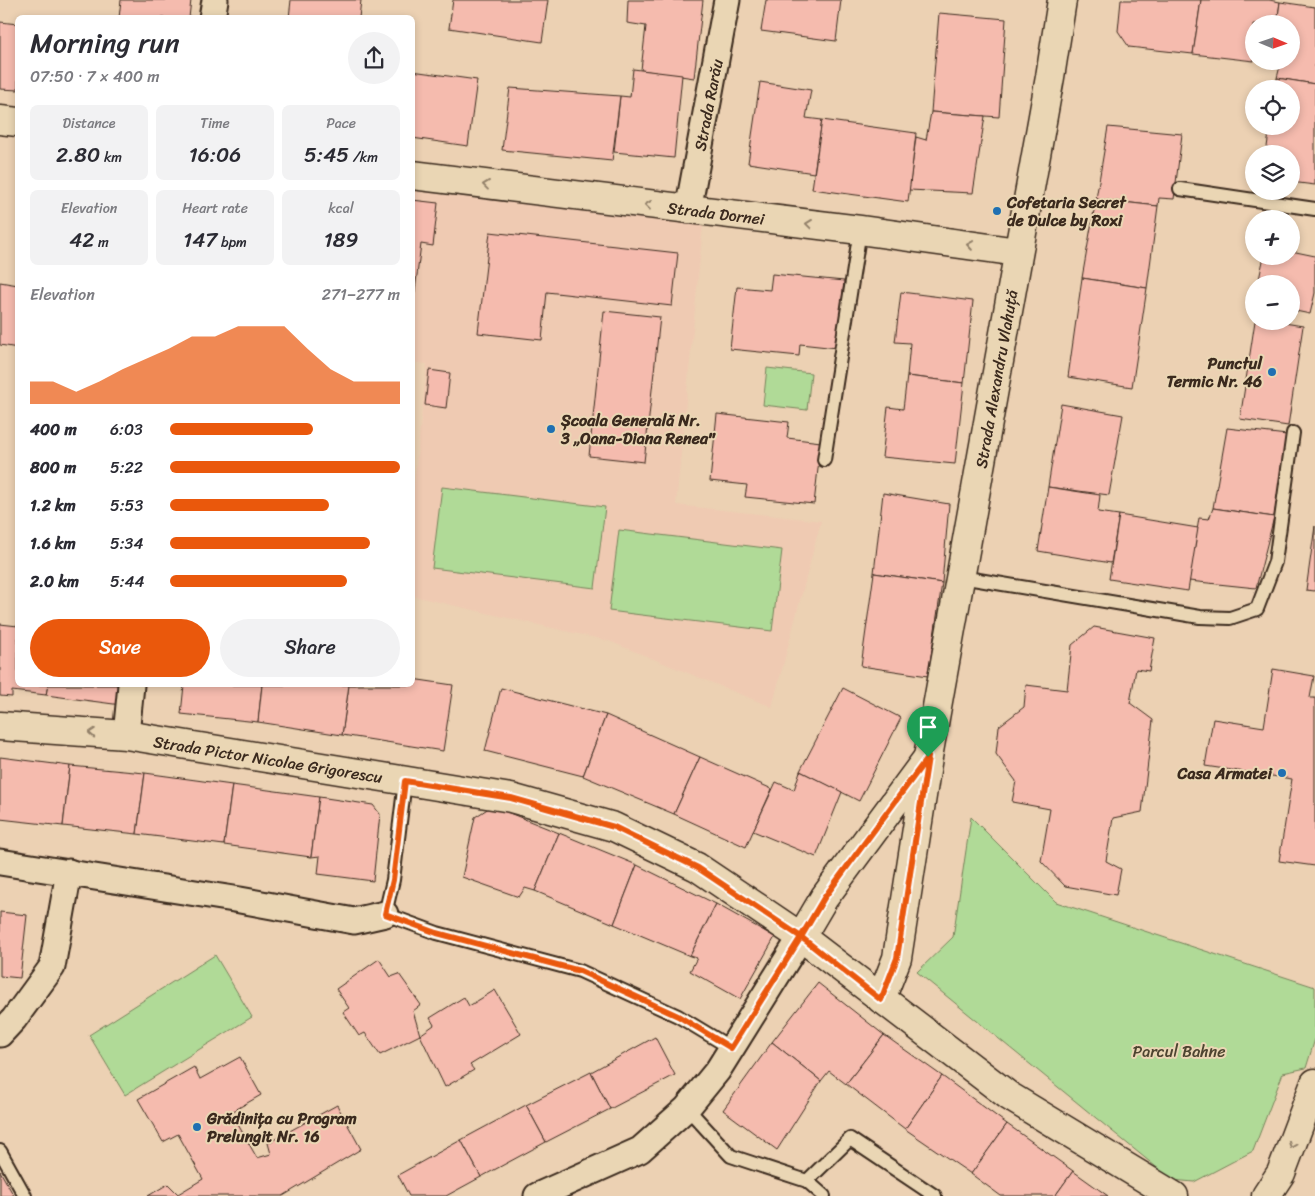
<!DOCTYPE html>
<html lang="en">
<head>
<meta charset="utf-8">
<style>
  :root { --surface:#fff; --page:#f2f2f3; --text:#2b2b33; --muted:#7c7c81; --accent:#ea580c }
  body { margin:0; font-family:Sriracha,sans-serif; background:var(--page); color:var(--text); height:100vh; display:flex; flex-direction:column; font-size:19px; white-space:nowrap }
  * { box-sizing:border-box; margin:0 }
  p { font-size:16px; color:var(--muted) }
  .icon { flex:none; width:28px; height:28px; fill:none; stroke:currentColor; stroke-width:2; stroke-linecap:round; stroke-linejoin:round }
  .map { position:relative; flex:1; overflow:hidden }
  .drawer { position:absolute; left:15px; top:15px; width:400px; height:672px; display:flex; flex-direction:column; background:var(--surface); border-radius:8px; box-shadow:0 2px 8px #0003 }
  .drawer>* { flex:none }
  .needle { width:32px; rotate:92deg }
  .buttons { position:absolute; left:1245px; top:15px; display:grid; gap:10px }
  .buttons a { display:grid; place-items:center; width:55px; height:55px; border-radius:50%; background:var(--surface); box-shadow:0 2px 8px #0003; font-size:25px }
  .pin { position:absolute; display:grid; place-items:center; width:42px; height:42px; color:#fff; margin:-51px -21px; border-radius:50% 50% 50% 0; rotate:-45deg; box-shadow:0 0 5px #0007 }
  .pin .icon { rotate:45deg }
  .round { display:grid; place-items:center; flex:none; width:52px; height:52px; border-radius:26px; background:var(--page) }
  .summary { display:flex; align-items:center; justify-content:space-between; height:85px; padding:0 15px }
  h1 { font-size:28px; font-weight:600; line-height:38px }
  .figures { display:grid; grid-template-columns:repeat(3,1fr); gap:8px; height:85px; padding:5px 15px }
  .figures div { display:grid; align-content:center; border-radius:8px; background:var(--page); text-align:center }
  .figures b { font-size:21px; font-weight:600 }
  .figures small { font-size:14px; font-weight:400 }
  .figures p { font-size:14px }
  .chart { height:140px; padding:10px 15px }
  .chart p { display:flex; justify-content:space-between }
  .chart svg { width:100%; height:90px; margin-top:5px; fill:var(--accent); opacity:.7 }
  .action { display:flex; gap:10px; margin-top:auto; padding:10px 15px }
  .action a { flex:1; height:58px; border-radius:30px; background:var(--accent); color:#fff; font-size:20px; font-weight:600; line-height:58px; text-align:center }
  .action a+a { background:var(--page); color:var(--text) }
  ul { padding:0 15px; list-style:none; font-size:16px }
  li { display:grid; grid-template-columns:80px 60px 1fr; align-items:center; height:38px }
  li i { height:12px; border-radius:6px; background:var(--accent) }
  .map>svg:first-child { display:block }
</style>
</head>
<body>
<div class="map">
<svg width="1315" height="1196" viewBox="0 0 1315 1196">
  <rect width="100%" height="100%" fill="#ecd1b3"/>
  <filter id="ink" filterUnits="userSpaceOnUse"><feTurbulence type="fractalNoise" baseFrequency=".02" numOctaves="2"/><feDisplacementMap in="SourceGraphic" scale="10" xChannelSelector="R" yChannelSelector="G"/><feConvolveMatrix kernelMatrix="1 2 1 2 8 2 1 2 1" color-interpolation-filters="sRGB"/></filter>
  <g filter="url(#ink)">
    <path fill="#efcab2" d="M 413,191 L 703,226 L 676,505 L 821,521 L 772,707 L 609,641 L 413,596 L 413,494 L 427,364 L 413,362 Z"/>
    <g fill="#b0da97" stroke="#76825a">
      <path d="M 767,368 L 811,373 L 807,410 L 763,405 Z"/>
      <path d="M 442,487 L 605,507 L 595,588 L 432,568 Z"/>
      <path d="M 619,530 L 782,550 L 772,631 L 609,611 Z"/>
      <path d="M 971,817 L 1056,902 L 1315,987 L 1315,1039 L 1306,1068 L 1283,1073 L 1253,1151 L 1194,1182 L 1172,1180 L 917,972 L 953,937 Z"/>
      <path d="M 215,955 L 252,1017 L 125,1095 L 89,1035 Z"/>
    </g>
    <g fill="#f5bbae" stroke="#3b2a1e">
      <path d="M 121,0 L 191,0 L 189,18 L 119,18 Z"/>
      <path d="M 291,0 L 361,0 L 359,18 L 289,18 Z"/>
      <path d="M 453,0 L 548,0 L 542,42 L 449,28 Z"/>
      <path d="M 628,0 L 703,0 L 694,78 L 641,70 L 646,26 L 627,23 Z"/>
      <path d="M 766,0 L 841,0 L 836,41 L 761,31 Z"/>
      <path d="M 1121,0 L 1201,0 L 1193,54 L 1129,47 L 1118,31 Z"/>
      <path d="M 1201,0 L 1269,0 L 1280,2 L 1277,24 L 1254,24 L 1254,61 L 1193,54 Z"/>
      <path d="M 1280,2 L 1315,7 L 1315,84 L 1277,78 L 1281,62 L 1273,63 L 1273,61 L 1291,61 L 1291,24 L 1277,24 Z"/>
      <path d="M 939,13 L 1006,19 L 999,117 L 931,112 Z"/>
      <path d="M 0,22 L 18,24 L 18,90 L 0,89 Z"/>
      <path d="M 633,69 L 682,75 L 674,158 L 614,152 L 620,96 L 630,97 Z"/>
      <path d="M 412,71 L 477,80 L 468,146 L 412,138 Z"/>
      <path d="M 1277,78 L 1315,84 L 1315,185 L 1291,182 L 1291,154 L 1266,154 L 1270,126 L 1291,126 L 1291,89 L 1276,89 Z"/>
      <path d="M 760,82 L 811,90 L 806,118 L 822,120 L 814,173 L 748,163 Z"/>
      <path d="M 510,88 L 620,96 L 612,161 L 502,150 Z"/>
      <path d="M 931,112 L 985,116 L 973,193 L 909,190 L 916,137 L 926,140 Z"/>
      <path d="M 822,120 L 916,133 L 908,202 L 812,189 Z"/>
      <path d="M 1108,127 L 1182,134 L 1174,199 L 1159,198 L 1158,206 L 1096,199 Z"/>
      <path d="M 1096,199 L 1158,206 L 1147,288 L 1082,278 Z"/>
      <path d="M 412,200 L 438,203 L 433,246 L 421,244 L 412,314 Z"/>
      <path d="M 490,232 L 678,253 L 672,306 L 547,292 L 542,340 L 478,333 Z"/>
      <path d="M 1291,251 L 1315,256 L 1315,293 L 1310,314 L 1291,310 L 1291,284 L 1258,284 L 1264,256 L 1291,256 Z"/>
      <path d="M 772,274 L 844,281 L 837,348 L 800,344 L 799,356 L 730,349 L 737,287 L 770,290 Z"/>
      <path d="M 1082,278 L 1147,288 L 1132,387 L 1068,377 Z"/>
      <path d="M 0,282 L 18,285 L 18,348 L 0,345 Z"/>
      <path d="M 901,292 L 973,301 L 964,383 L 907,376 L 910,343 L 895,342 Z"/>
      <path d="M 604,311 L 660,317 L 644,462 L 589,456 Z"/>
      <path d="M 1255,321 L 1272,321 L 1303,326 L 1288,426 L 1240,419 Z"/>
      <path d="M 429,370 L 450,373 L 446,408 L 425,405 Z"/>
      <path d="M 907,376 L 964,383 L 955,464 L 882,457 L 888,407 L 903,409 Z"/>
      <path d="M 1061,404 L 1123,415 L 1109,495 L 1048,487 Z"/>
      <path d="M 717,414 L 789,422 L 787,438 L 821,442 L 814,504 L 745,497 L 747,485 L 710,481 Z"/>
      <path d="M 1227,428 L 1287,435 L 1274,517 L 1213,508 Z"/>
      <path d="M 1048,487 L 1100,495 L 1098,512 L 1119,515 L 1111,563 L 1038,551 Z"/>
      <path d="M 883,493 L 949,504 L 942,583 L 874,573 Z"/>
      <path d="M 1213,508 L 1274,517 L 1256,588 L 1189,581 L 1199,518 L 1209,519 Z"/>
      <path d="M 1119,515 L 1198,528 L 1188,591 L 1109,579 Z"/>
      <path d="M 1315,526 L 1315,591 L 1306,590 Z"/>
      <path d="M 874,573 L 942,583 L 928,676 L 861,666 Z"/>
      <path d="M 0,624 L 18,626 L 18,685 L 48,685 L 46,695 L 12,691 L 12,697 L 0,696 Z"/>
      <path d="M 1094,627 L 1155,638 L 1149,671 L 1136,669 L 1130,703 L 1153,720 L 1142,812 L 1113,818 L 1106,861 L 1121,869 L 1116,895 L 1065,886 L 1041,861 L 1050,809 L 1012,802 L 1016,781 L 996,754 L 999,726 L 1024,707 L 1026,685 L 1067,690 L 1072,645 Z"/>
      <path d="M 1273,669 L 1314,676 L 1310,698 L 1315,698 L 1315,866 L 1279,861 L 1292,779 L 1205,766 L 1213,719 L 1264,727 Z"/>
      <path d="M 412,679 L 453,685 L 443,751 L 342,735 L 349,685 L 412,685 Z"/>
      <path d="M 48,685 L 123,685 L 121,705 L 46,695 Z"/>
      <path d="M 184,685 L 262,685 L 258,722 L 181,714 Z"/>
      <path d="M 262,685 L 349,685 L 342,735 L 258,722 Z"/>
      <path d="M 501,688 L 606,715 L 583,776 L 485,751 Z"/>
      <path d="M 843,688 L 901,718 L 859,801 L 800,771 Z"/>
      <path d="M 606,715 L 700,757 L 674,814 L 583,776 Z"/>
      <path d="M 0,757 L 70,766 L 63,826 L 0,819 Z"/>
      <path d="M 700,757 L 772,789 L 746,847 L 674,814 Z"/>
      <path d="M 70,766 L 145,773 L 137,834 L 63,826 Z"/>
      <path d="M 800,771 L 842,792 L 816,857 L 753,831 L 776,782 L 794,790 Z"/>
      <path d="M 145,773 L 232,785 L 224,845 L 137,834 Z"/>
      <path d="M 232,785 L 319,797 L 311,857 L 224,845 Z"/>
      <path d="M 319,797 L 373,805 L 380,814 L 373,881 L 318,874 L 320,856 L 311,857 Z"/>
      <path d="M 492,806 L 559,833 L 535,891 L 525,888 L 519,897 L 462,877 L 475,817 Z"/>
      <path d="M 559,833 L 637,865 L 614,924 L 535,891 Z"/>
      <path d="M 637,865 L 716,904 L 690,956 L 614,924 Z"/>
      <path d="M 716,904 L 775,937 L 740,999 L 690,971 L 697,958 L 690,956 Z"/>
      <path d="M 0,912 L 27,915 L 20,978 L 0,976 Z"/>
      <path d="M 379,959 L 391,977 L 399,974 L 421,1005 L 413,1011 L 420,1035 L 380,1055 L 365,1033 L 359,1036 L 343,1012 L 349,1008 L 336,989 Z"/>
      <path d="M 818,983 L 884,1035 L 846,1084 L 829,1071 L 821,1081 L 772,1042 Z"/>
      <path d="M 495,990 L 521,1034 L 470,1065 L 474,1070 L 445,1087 L 420,1035 L 434,1025 L 430,1018 L 464,997 L 469,1006 Z"/>
      <path d="M 884,1035 L 942,1076 L 905,1129 L 846,1084 Z"/>
      <path d="M 655,1037 L 675,1075 L 610,1109 L 591,1072 Z"/>
      <path d="M 772,1042 L 821,1081 L 777,1150 L 723,1110 Z"/>
      <path d="M 240,1057 L 261,1095 L 221,1118 L 223,1120 L 232,1114 L 257,1158 L 271,1154 L 268,1143 L 337,1105 L 361,1149 L 283,1196 L 148,1196 L 168,1184 L 178,1194 L 203,1179 L 178,1134 L 163,1142 L 138,1099 L 194,1067 L 200,1079 Z"/>
      <path d="M 591,1072 L 610,1109 L 546,1142 L 526,1105 Z"/>
      <path d="M 942,1076 L 1007,1124 L 971,1174 L 905,1129 Z"/>
      <path d="M 526,1105 L 546,1142 L 481,1177 L 461,1140 Z"/>
      <path d="M 1007,1124 L 1073,1171 L 1055,1196 L 1001,1196 L 971,1174 Z"/>
      <path d="M 461,1140 L 481,1177 L 446,1196 L 409,1196 L 398,1175 Z"/>
      <path d="M 0,1171 L 14,1196 L 0,1196 Z"/>
      <path d="M 1073,1171 L 1108,1196 L 1055,1196 Z"/>
    </g>
    <g fill="none" stroke-linecap="round" stroke-linejoin="round">
      <defs>
        <g id="lane">
          <path d="M 1180,189 L 1315,209"/>
          <path d="M 824,460 L 860,230"/>
          <path d="M 961,577 L 1200,617 L 1230,618 L 1257,609 L 1275,562 L 1293,433"/>
          <path d="M 405,781 L 393,880 L 385,914 L 437,933 L 580,971 L 678,1016 L 731,1048"/>
          <path d="M 687,1108 L 731,1156 L 807,1181 L 824,1196"/>
          <path d="M 0,1151 L 25,1196"/>
          <path d="M 807,1181 L 850,1139 L 935,1196"/>
        </g>
        <g id="street">
          <path d="M 212,18 L 215,0"/>
          <path d="M 688,210 L 727,0"/>
          <path d="M 126,735 L 131,685"/>
          <path d="M 0,862 L 240,900 L 354,921 L 385,914"/>
          <path d="M 0,1034 L 14,1019 L 52,967 L 69,872"/>
          <path d="M 537,1196 L 640,1150 L 687,1108 L 718,1070 L 801,937"/>
        </g>
        <g id="secondary">
          <path d="M 0,120 L 18,122"/>
          <path d="M 412,175 L 860,230 L 1018,252"/>
          <path d="M 0,726 L 126,735 L 511,798 L 614,827 L 697,867 L 801,937 L 1009,1096 L 1174,1196"/>
          <path d="M 801,937 L 824,898 L 926,760"/>
          <path d="M 881,999 L 897,958 L 928,757 L 1050,77 L 1062,0"/>
          <path d="M 1266,1196 L 1281,1173 L 1315,1083"/>
        </g>
      </defs>
      <use href="#lane" stroke="#3b2a1e" stroke-width="16"/>
      <use href="#street" stroke="#3b2a1e" stroke-width="29"/>
      <use href="#secondary" stroke="#3b2a1e" stroke-width="31"/>
      <use href="#lane" stroke="#ead6b4" stroke-width="12"/>
      <use href="#street" stroke="#ead6b4" stroke-width="25"/>
      <use href="#secondary" stroke="#ead6b4" stroke-width="28"/>
    </g>
    <defs><path id="oneway-chevron" d="M-2-3.5L2.5 0L-2 3.5" fill="none" stroke-width="1.6" stroke-linecap="round" stroke-linejoin="round" transform="scale(1.25)"/></defs>
    <g stroke="#928069">
      <use href="#oneway-chevron" transform="translate(486 185) rotate(-173)"/>
      <use href="#oneway-chevron" transform="translate(648 205) rotate(-173)"/>
      <use href="#oneway-chevron" transform="translate(809 224) rotate(-173)"/>
      <use href="#oneway-chevron" transform="translate(970 245) rotate(-172)"/>
      <use href="#oneway-chevron" transform="translate(92 733) rotate(-176)"/>
      <use href="#oneway-chevron" transform="translate(1292 1145) rotate(111)"/>
    </g>
  </g>
  <g fill="none" stroke-linecap="round" stroke-linejoin="round" filter="url(#ink)">
    <defs>
      <path id="route" d="M 928,757 L 824,898 L 801,937 L 731,1048 L 678,1016 L 580,971 L 437,933 L 385,914 L 393,880 L 405,781 L 511,798 L 614,827 L 698,868 L 801,937 L 881,1000 L 897,958 L 928,757"/>
    </defs>
    <use href="#route" stroke="#fff" stroke-width="10"/>
    <use href="#route" stroke="#ea580c" stroke-width="6"/>
  </g>
  <g fill="#1f6fb2" stroke="#ead6b4" stroke-width="2">
    <circle cx="997" cy="211" r="5"/>
    <circle cx="1272" cy="372" r="5"/>
    <circle cx="551" cy="429" r="5"/>
    <circle cx="1282" cy="773" r="5"/>
    <circle cx="197" cy="1127" r="5"/>
  </g>
  <g text-anchor="middle" stroke-width="4" stroke-linejoin="round" paint-order="stroke">
    <g font-size="16" fill="#3b2a1e" stroke="#ead6b4">
      <text transform="translate(708 105) rotate(-79)" y="6">Strada Rarău</text>
      <text transform="translate(716 213) rotate(7)" y="6">Strada Dornei</text>
      <text transform="translate(996 379) rotate(-80)" y="6">Strada Alexandru Vlahuță</text>
      <text transform="translate(268 759) rotate(9)" y="6">Strada Pictor Nicolae Grigorescu</text>
    </g>
    <g font-size="16" font-weight="bold" fill="#3b2a1e" stroke="#ead6b4" text-anchor="start">
      <text x="1007" y="208">Cofetaria Secret<tspan x="1007" dy="18">de Dulce by Roxi</tspan></text>
      <text x="1262" y="369" text-anchor="end">Punctul<tspan x="1262" dy="18">Termic Nr. 46</tspan></text>
      <text x="561" y="426">Școala Generală Nr.<tspan x="561" dy="18">3 „Oana-Diana Renea"</tspan></text>
      <text x="1272" y="779" text-anchor="end">Casa Armatei</text>
      <text x="207" y="1124">Grădinița cu Program<tspan x="207" dy="18">Prelungit Nr. 16</tspan></text>
    </g>
    <g font-size="16" fill="#4d4430" stroke="#ead6b4">
      <text x="1179" y="1057">Parcul Bahne</text>
    </g>
  </g>
</svg>
<div class="buttons">
<a><svg class="needle" viewBox="-14 -14 28 28"><path d="M0-13l5 13h-10z" fill="#e53935"/><path d="M0 13l5-13h-10z" fill="#7c7c81"/></svg></a>
<a><svg class="icon" aria-label="locate" viewBox="0 0 24 24"><circle cx="12" cy="12" r="6"/><path d="M12 2v4M12 18v4M2 12h4M18 12h4"/></svg></a>
<a><svg class="icon" aria-label="layers" viewBox="0 0 24 24"><path d="M12 4l9 5-9 5-9-5zM3 14l9 5 9-5"/></svg></a>
<a>+</a>
<a>−</a>
</div>
<div class="pin" style="left:928px;top:757px;background:#1e9e55"><svg class="icon" aria-label="arrive" viewBox="0 0 24 24"><path d="M6 21V4h12l-3 4 3 4H6"/></svg></div>
<section class="drawer">
<div class="summary"><div><h1>Morning run</h1><p>07:50 · 7 × 400 m</p></div><a class="round"><svg class="icon" aria-label="share" viewBox="0 0 24 24"><path d="M12 15V3M7 8l5-5 5 5M5 13v7h14v-7"/></svg></a></div>
<div class="figures">
<div><p>Distance</p><b>2.80<small> km</small></b></div>
<div><p>Time</p><b>16:06</b></div>
<div><p>Pace</p><b>5:45<small> /km</small></b></div>
</div>
<div class="figures">
<div><p>Elevation</p><b>42<small> m</small></b></div>
<div><p>Heart rate</p><b>147<small> bpm</small></b></div>
<div><p>kcal</p><b>189</b></div>
</div>
<div class="chart"><p><span>Elevation</span>271–277 m</p>
<svg viewBox="0 0 160 44" preserveAspectRatio="none"><path d="M0 44V33L10 33L20 38L30 33L40 27L50 22L60 17L70 11L80 11L90 6L100 6L110 6L120 17L130 27L140 33L150 33L160 33V44z"/></svg>
</div>
<ul>
<li><b>400 m</b>6:03<i style="width:62%"></i></li>
<li><b>800 m</b>5:22<i style="width:100%"></i></li>
<li><b>1.2 km</b>5:53<i style="width:69%"></i></li>
<li><b>1.6 km</b>5:34<i style="width:87%"></i></li>
<li><b>2.0 km</b>5:44<i style="width:77%"></i></li>
</ul>
<div class="action"><a>Save</a><a>Share</a></div>
</section>
</div>
</body>
</html>
